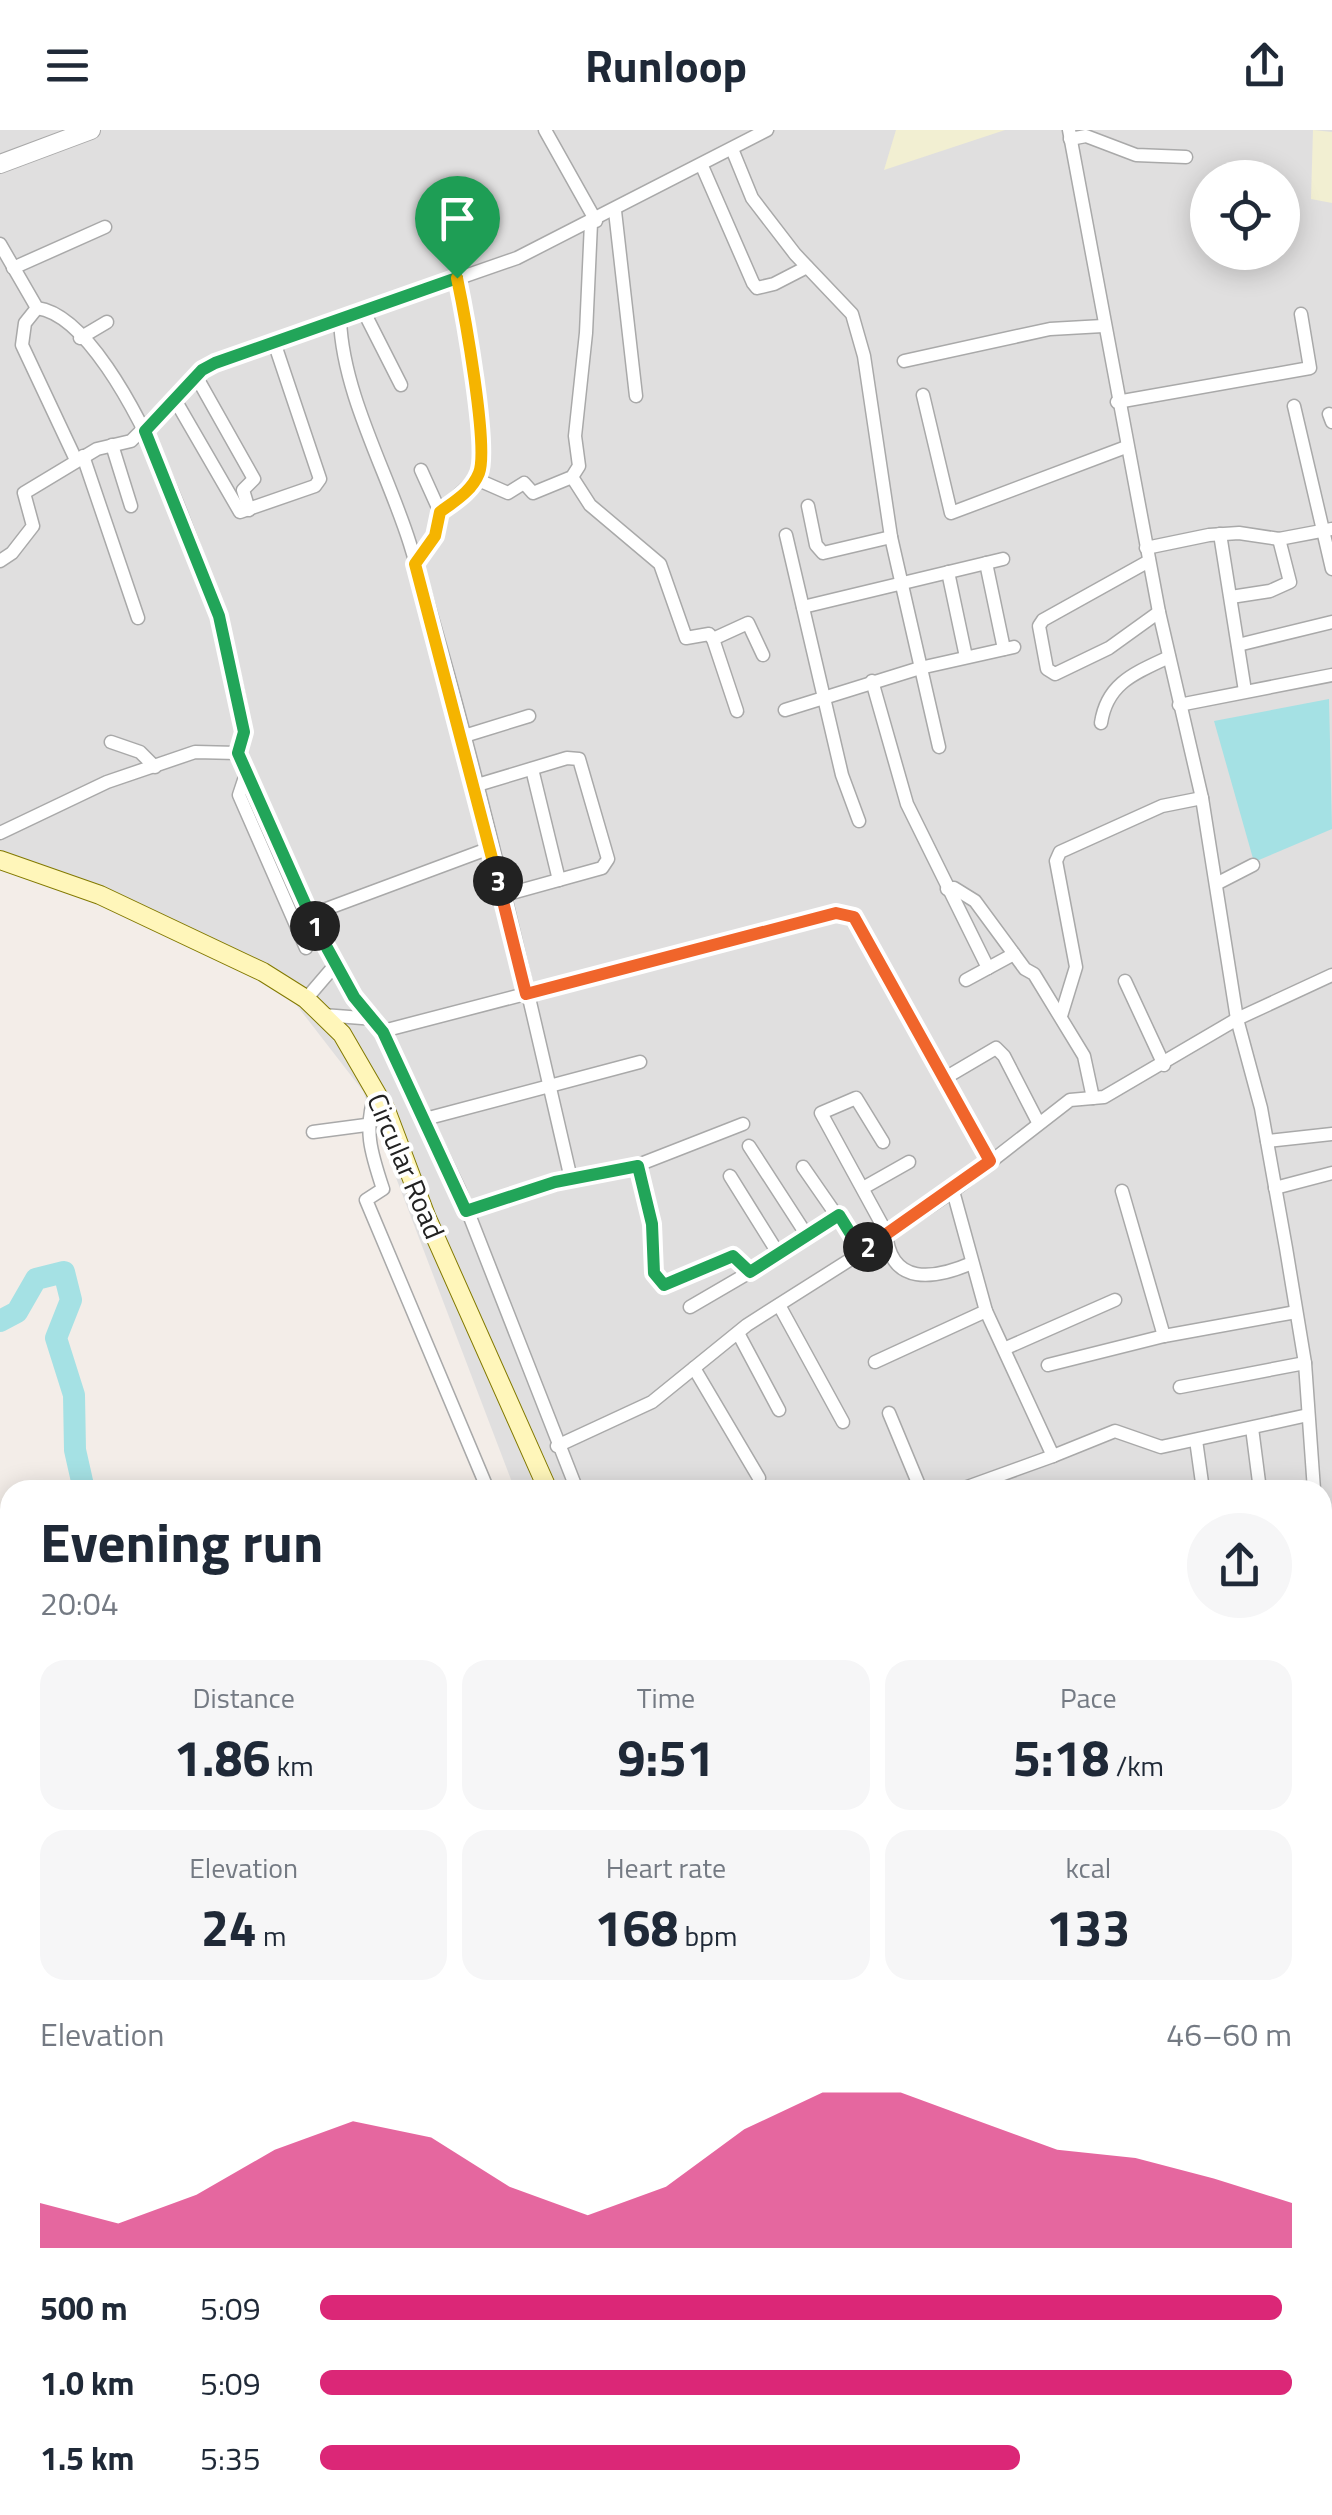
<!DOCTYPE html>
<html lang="en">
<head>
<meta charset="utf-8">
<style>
  :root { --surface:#fff; --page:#f6f6f7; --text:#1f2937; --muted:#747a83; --accent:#db2777 }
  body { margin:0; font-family:"Titillium Web",sans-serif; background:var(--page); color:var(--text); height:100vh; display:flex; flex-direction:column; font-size:38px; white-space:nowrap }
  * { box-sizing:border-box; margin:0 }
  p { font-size:32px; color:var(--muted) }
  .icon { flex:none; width:55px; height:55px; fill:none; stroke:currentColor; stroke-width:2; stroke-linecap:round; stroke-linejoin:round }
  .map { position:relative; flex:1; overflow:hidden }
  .panel { position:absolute; left:0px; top:1350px; width:1332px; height:1035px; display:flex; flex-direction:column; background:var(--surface); border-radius:30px 30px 0 0; box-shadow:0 5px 25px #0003 }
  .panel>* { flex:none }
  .controls { position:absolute; left:1190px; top:30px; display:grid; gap:20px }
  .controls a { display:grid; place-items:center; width:110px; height:110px; border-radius:50%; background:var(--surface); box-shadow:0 5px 25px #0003; font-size:50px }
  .pin { position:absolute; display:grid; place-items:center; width:85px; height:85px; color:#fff; margin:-102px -42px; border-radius:50% 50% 50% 0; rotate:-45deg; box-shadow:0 0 10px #0007 }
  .pin .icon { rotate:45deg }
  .km { position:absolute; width:50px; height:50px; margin:-25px; border-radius:50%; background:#222; color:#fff; font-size:28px; line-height:50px; text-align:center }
  .round { display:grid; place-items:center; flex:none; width:105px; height:105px; border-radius:52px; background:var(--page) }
  .headline { display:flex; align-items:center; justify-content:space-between; height:170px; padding:0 40px }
  h1 { font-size:55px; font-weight:700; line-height:75px }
  .figures { display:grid; grid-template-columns:repeat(3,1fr); gap:15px; height:170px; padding:10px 40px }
  .figures div { display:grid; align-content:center; border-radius:25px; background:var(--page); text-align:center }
  .figures b { font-size:50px; font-weight:700 }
  .figures small { font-size:28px; font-weight:400 }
  .figures p { font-size:28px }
  .chart { height:280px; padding:20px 40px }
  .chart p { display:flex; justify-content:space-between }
  .chart svg { width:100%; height:180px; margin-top:10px; fill:var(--accent); opacity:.7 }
  ul { padding:0 40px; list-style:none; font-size:32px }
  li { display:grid; grid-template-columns:160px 120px 1fr; align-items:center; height:75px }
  li i { height:25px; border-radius:12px; background:var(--accent) }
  header { display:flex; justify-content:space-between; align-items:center; height:130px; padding:0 40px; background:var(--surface); font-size:45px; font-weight:700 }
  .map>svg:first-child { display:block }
</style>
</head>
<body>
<header><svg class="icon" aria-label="menu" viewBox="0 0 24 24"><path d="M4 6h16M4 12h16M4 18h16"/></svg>Runloop<svg class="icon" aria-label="share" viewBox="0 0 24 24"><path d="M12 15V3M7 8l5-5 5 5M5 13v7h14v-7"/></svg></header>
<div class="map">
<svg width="1332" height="2385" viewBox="0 0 1332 2385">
  <rect width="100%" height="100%" fill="#f3ede8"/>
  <path fill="#e0dfdf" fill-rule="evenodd" d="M 0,0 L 1332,0 L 1332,1782 L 1323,1783 L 1322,1360 L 515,1360 L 363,961 L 264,833 L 0,738 ZM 1208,48 L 1282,48 L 1282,122 L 1208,122 Z"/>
  <g fill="#f2efd2">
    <path d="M 896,0 L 1005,0 L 884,40 Z"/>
    <path d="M 1313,0 L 1332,2 L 1332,73 L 1311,69 Z"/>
  </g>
  <path fill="#a5e1e4" d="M 1329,569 L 1332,699 L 1254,732 L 1214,591 Z"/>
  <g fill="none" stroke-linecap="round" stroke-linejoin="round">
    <g stroke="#a5e1e4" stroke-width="22">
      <path d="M 0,1191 L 17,1182 L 36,1149 L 64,1142 L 71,1170 L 56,1208 L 74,1265 L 75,1320 L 84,1360"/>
      <path d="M 1322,2053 L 1332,2051"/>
      <path d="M 839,2375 L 841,2385"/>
    </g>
    <defs>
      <g id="minor">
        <path d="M 545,0 L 596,91"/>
        <path d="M 1069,0 L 1159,482 L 1202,668 L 1237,889 L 1261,978 L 1286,1118 L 1305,1233 L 1314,1360"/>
        <path d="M 1070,9 L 1086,6 L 1136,25 L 1186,27"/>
        <path d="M 732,19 L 752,68 L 795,124 L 852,184 L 864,226 L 891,407 L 939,617"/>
        <path d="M 702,36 L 753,153 L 757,158 L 774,154 L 807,137"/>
        <path d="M 615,81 L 636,266"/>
        <path d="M 0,114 L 37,178 C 129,190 237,517 244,601 C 245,610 239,614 238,623"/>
        <path d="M 13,138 L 105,97"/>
        <path d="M 457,147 C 465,189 491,315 476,349"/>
        <path d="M 37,178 L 25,193 L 22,215 L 76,330"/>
        <path d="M 364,182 L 401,255"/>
        <path d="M 340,190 C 343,265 388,343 410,414 C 474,622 522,837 571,1049"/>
        <path d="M 80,208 L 107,192"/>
        <path d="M 904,231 L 1050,199 L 1103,196"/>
        <path d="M 196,246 L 254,349 L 243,360 L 249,380"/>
        <path d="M 923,265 L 951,383 L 1126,317"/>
        <path d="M 174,268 L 240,382 L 315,356 L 320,349 L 274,212"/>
        <path d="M 1117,272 L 1310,238 L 1301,184"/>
        <path d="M 1294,276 L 1332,439"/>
        <path d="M 1329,284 L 1332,292"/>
        <path d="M 112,315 L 131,376"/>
        <path d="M 83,326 L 138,488"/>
        <path d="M 421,340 L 440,382"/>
        <path d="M 572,347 L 590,375 L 660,434 L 686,508 L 709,504 L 713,509 L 748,493 L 763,525"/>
        <path d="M 808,376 L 816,415 L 823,423 L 891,407"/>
        <path d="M 1220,404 L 1245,561"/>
        <path d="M 786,405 L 842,645 L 859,691"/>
        <path d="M 1146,418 L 1209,405 L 1239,403 L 1279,409 L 1332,399"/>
        <path d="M 0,431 L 12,423 L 33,396 L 24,363 L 97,319 L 131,311 L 202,240 L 215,233 L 517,128 L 767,0"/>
        <path d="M 1149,431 L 1043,490 L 1039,496 L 1047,539 L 1055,544 L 1109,518 L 1159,482"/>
        <path d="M 415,433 L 435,406 L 440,382 L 476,349 L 508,363 L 524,353 L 533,363 L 572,347 L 579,336 L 575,306 L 586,203 L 591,93"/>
        <path d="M 986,433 L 1004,519"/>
        <path d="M 948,442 L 966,527"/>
        <path d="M 1231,467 L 1270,461 L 1290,452 L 1279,409"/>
        <path d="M 803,477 L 1003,429"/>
        <path d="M 713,509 L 737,581"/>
        <path d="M 1238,515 L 1332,492"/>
        <path d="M 872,551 L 907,674 L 988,838"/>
        <path d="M 1179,575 L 1332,545"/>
        <path d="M 785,580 L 920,538 L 1014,517"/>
        <path d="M 1101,593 C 1107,553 1135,543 1169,527"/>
        <path d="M 461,607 L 529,586"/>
        <path d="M 111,612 L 140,622 L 155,637"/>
        <path d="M 532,639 L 559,750"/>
        <path d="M 246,644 L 239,665 L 306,818"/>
        <path d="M 474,656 L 567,628 L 579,629 L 608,729 L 602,738 L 501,766"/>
        <path d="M 0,703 L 107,652 L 195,622 L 238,623 L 325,815 L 354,867 L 383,901 L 459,1059 L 577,1360"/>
        <path d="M 1218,753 L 1253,735"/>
        <path d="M 947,759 L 954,758 L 975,771 L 1025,839 L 1034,844 L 1084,926 L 1093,968"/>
        <path d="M 310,785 L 490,718"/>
        <path d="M 966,850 L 1014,824"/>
        <path d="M 1125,851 L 1164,935"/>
        <path d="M 306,869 L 336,834"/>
        <path d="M 323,885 L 375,889"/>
        <path d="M 1061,886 L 1076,837 L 1056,731 L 1060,722 L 1162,676 L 1202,668"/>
        <path d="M 383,901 L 836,783 L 854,787 L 945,948"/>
        <path d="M 376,962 C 363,999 371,1023 383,1059 L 366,1070 L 488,1360"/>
        <path d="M 425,989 L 640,932"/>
        <path d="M 313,1002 L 366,995"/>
        <path d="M 1267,1011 L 1332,1004"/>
        <path d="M 883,1012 L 856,968 L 821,983 L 886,1102 C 890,1157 935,1149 972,1133"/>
        <path d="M 749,1016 L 806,1104"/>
        <path d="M 990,1031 L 945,948 L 996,918 L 1004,926 L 1038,992"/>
        <path d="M 638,1035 L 652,1094 L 654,1143 L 665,1155 L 733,1125 L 750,1142 L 839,1085"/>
        <path d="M 803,1037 L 862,1122 L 953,1061 L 1070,970 L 1104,967 L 1237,889 L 1332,845"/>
        <path d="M 730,1046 L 778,1123"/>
        <path d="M 863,1058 L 909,1032"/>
        <path d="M 1275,1058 L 1332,1043"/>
        <path d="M 953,1061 L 986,1181 L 1053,1326 L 1115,1301 L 1161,1317 L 1308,1285"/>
        <path d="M 1122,1061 L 1164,1206"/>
        <path d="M 466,1081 L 555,1053 L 638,1035 L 743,994"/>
        <path d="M 779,1175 L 843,1292"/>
        <path d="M 690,1177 L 750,1142"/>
        <path d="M 738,1203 L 779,1280"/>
        <path d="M 1006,1218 L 1115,1170"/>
        <path d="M 875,1232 L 986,1181"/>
        <path d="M 1048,1235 L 1164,1206 L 1296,1182"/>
        <path d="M 694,1238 L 759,1348"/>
        <path d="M 1180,1257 L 1305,1233"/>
        <path d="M 889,1283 L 921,1360"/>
        <path d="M 1252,1298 L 1260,1360"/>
        <path d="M 1196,1310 L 1203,1360"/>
        <path d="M 557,1316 L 652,1272 L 747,1195 L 862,1122"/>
        <path d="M 959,1360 L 1053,1326"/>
        <path d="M 1322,1437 L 1332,1482"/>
        <path d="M 1322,1695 L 1332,1694"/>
        <path d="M 0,1915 L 10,1911"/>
        <path d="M 201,2375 L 203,2385"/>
        <path d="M 930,2375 L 934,2385"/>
      </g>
      <path id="tertiary" d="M 0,34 L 91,0"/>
      <g id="secondary">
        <path d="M 0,730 L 100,765 L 263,842 L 306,869 L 342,904 L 386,980 L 426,1086 L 548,1360"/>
        <path d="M 1322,1714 L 1332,1713"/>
      </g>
    </defs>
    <use href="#minor" stroke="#a9a9a9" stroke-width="15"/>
    <use href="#tertiary" stroke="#a9a9a9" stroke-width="20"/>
    <use href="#secondary" stroke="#827900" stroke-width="20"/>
    <use href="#minor" stroke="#fff" stroke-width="12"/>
    <use href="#tertiary" stroke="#fff" stroke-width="18"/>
    <use href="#secondary" stroke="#fff6ba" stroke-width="18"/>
  </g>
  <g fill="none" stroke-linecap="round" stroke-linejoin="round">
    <defs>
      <path id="split-1" d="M 315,796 L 238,623 L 244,602 L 219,486 L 145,301 L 202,240 L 215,233 L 457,148"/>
      <path id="split-2" d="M 315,796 L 354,867 L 383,902 L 466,1081 L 555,1052 L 638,1036 L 652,1094 L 654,1143 L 664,1155 L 733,1126 L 750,1142 L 839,1085 L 862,1122 L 868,1117"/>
      <path id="split-3" d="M 498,751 L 526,864 L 836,783 L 854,787 L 990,1031 L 868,1117"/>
      <path id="split-4" d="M 457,148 C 464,181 489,317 479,343 C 472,361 455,371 440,382 L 435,406 L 415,434 L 498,751"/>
    </defs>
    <use href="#split-1" stroke="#fff" stroke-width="20"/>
    <use href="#split-2" stroke="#fff" stroke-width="20"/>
    <use href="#split-3" stroke="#fff" stroke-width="20"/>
    <use href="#split-4" stroke="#fff" stroke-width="20"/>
    <use href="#split-1" stroke="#22a559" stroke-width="12"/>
    <use href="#split-2" stroke="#22a559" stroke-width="12"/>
    <use href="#split-3" stroke="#f0652b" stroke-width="12"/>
    <use href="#split-4" stroke="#f5b400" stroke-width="12"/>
  </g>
  <g text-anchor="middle" stroke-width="8" stroke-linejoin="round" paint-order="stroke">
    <g font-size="28" fill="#222" stroke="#fff">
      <text transform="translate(406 1036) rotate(67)" y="10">Circular Road</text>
    </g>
  </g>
</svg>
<div class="controls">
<a><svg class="icon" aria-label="locate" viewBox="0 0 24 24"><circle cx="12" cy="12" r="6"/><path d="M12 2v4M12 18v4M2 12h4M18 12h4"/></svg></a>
</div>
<div class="pin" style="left:457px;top:148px;background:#1e9e55"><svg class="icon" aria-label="arrive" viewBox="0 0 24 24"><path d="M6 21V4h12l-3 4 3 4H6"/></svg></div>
<b class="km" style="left:315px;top:796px">1</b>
<b class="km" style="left:868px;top:1117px">2</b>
<b class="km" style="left:498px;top:751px">3</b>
<section class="panel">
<div class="headline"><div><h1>Evening run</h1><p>20:04</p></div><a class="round"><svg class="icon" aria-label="share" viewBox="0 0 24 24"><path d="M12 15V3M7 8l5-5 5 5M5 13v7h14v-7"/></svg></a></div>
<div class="figures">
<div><p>Distance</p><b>1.86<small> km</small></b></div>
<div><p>Time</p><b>9:51</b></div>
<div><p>Pace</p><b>5:18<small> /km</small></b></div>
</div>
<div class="figures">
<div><p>Elevation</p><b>24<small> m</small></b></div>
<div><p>Heart rate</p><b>168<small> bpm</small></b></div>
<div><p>kcal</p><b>133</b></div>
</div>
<div class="chart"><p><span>Elevation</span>46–60 m</p>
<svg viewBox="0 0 160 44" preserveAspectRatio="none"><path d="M0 44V33L10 38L20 31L30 20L40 13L50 17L60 29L70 36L80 29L90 15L100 6L110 6L120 13L130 20L140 22L150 27L160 33V44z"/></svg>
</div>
<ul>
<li><b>500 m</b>5:09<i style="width:99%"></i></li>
<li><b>1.0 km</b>5:09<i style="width:100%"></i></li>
<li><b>1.5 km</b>5:35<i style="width:72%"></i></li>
</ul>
</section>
</div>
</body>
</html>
